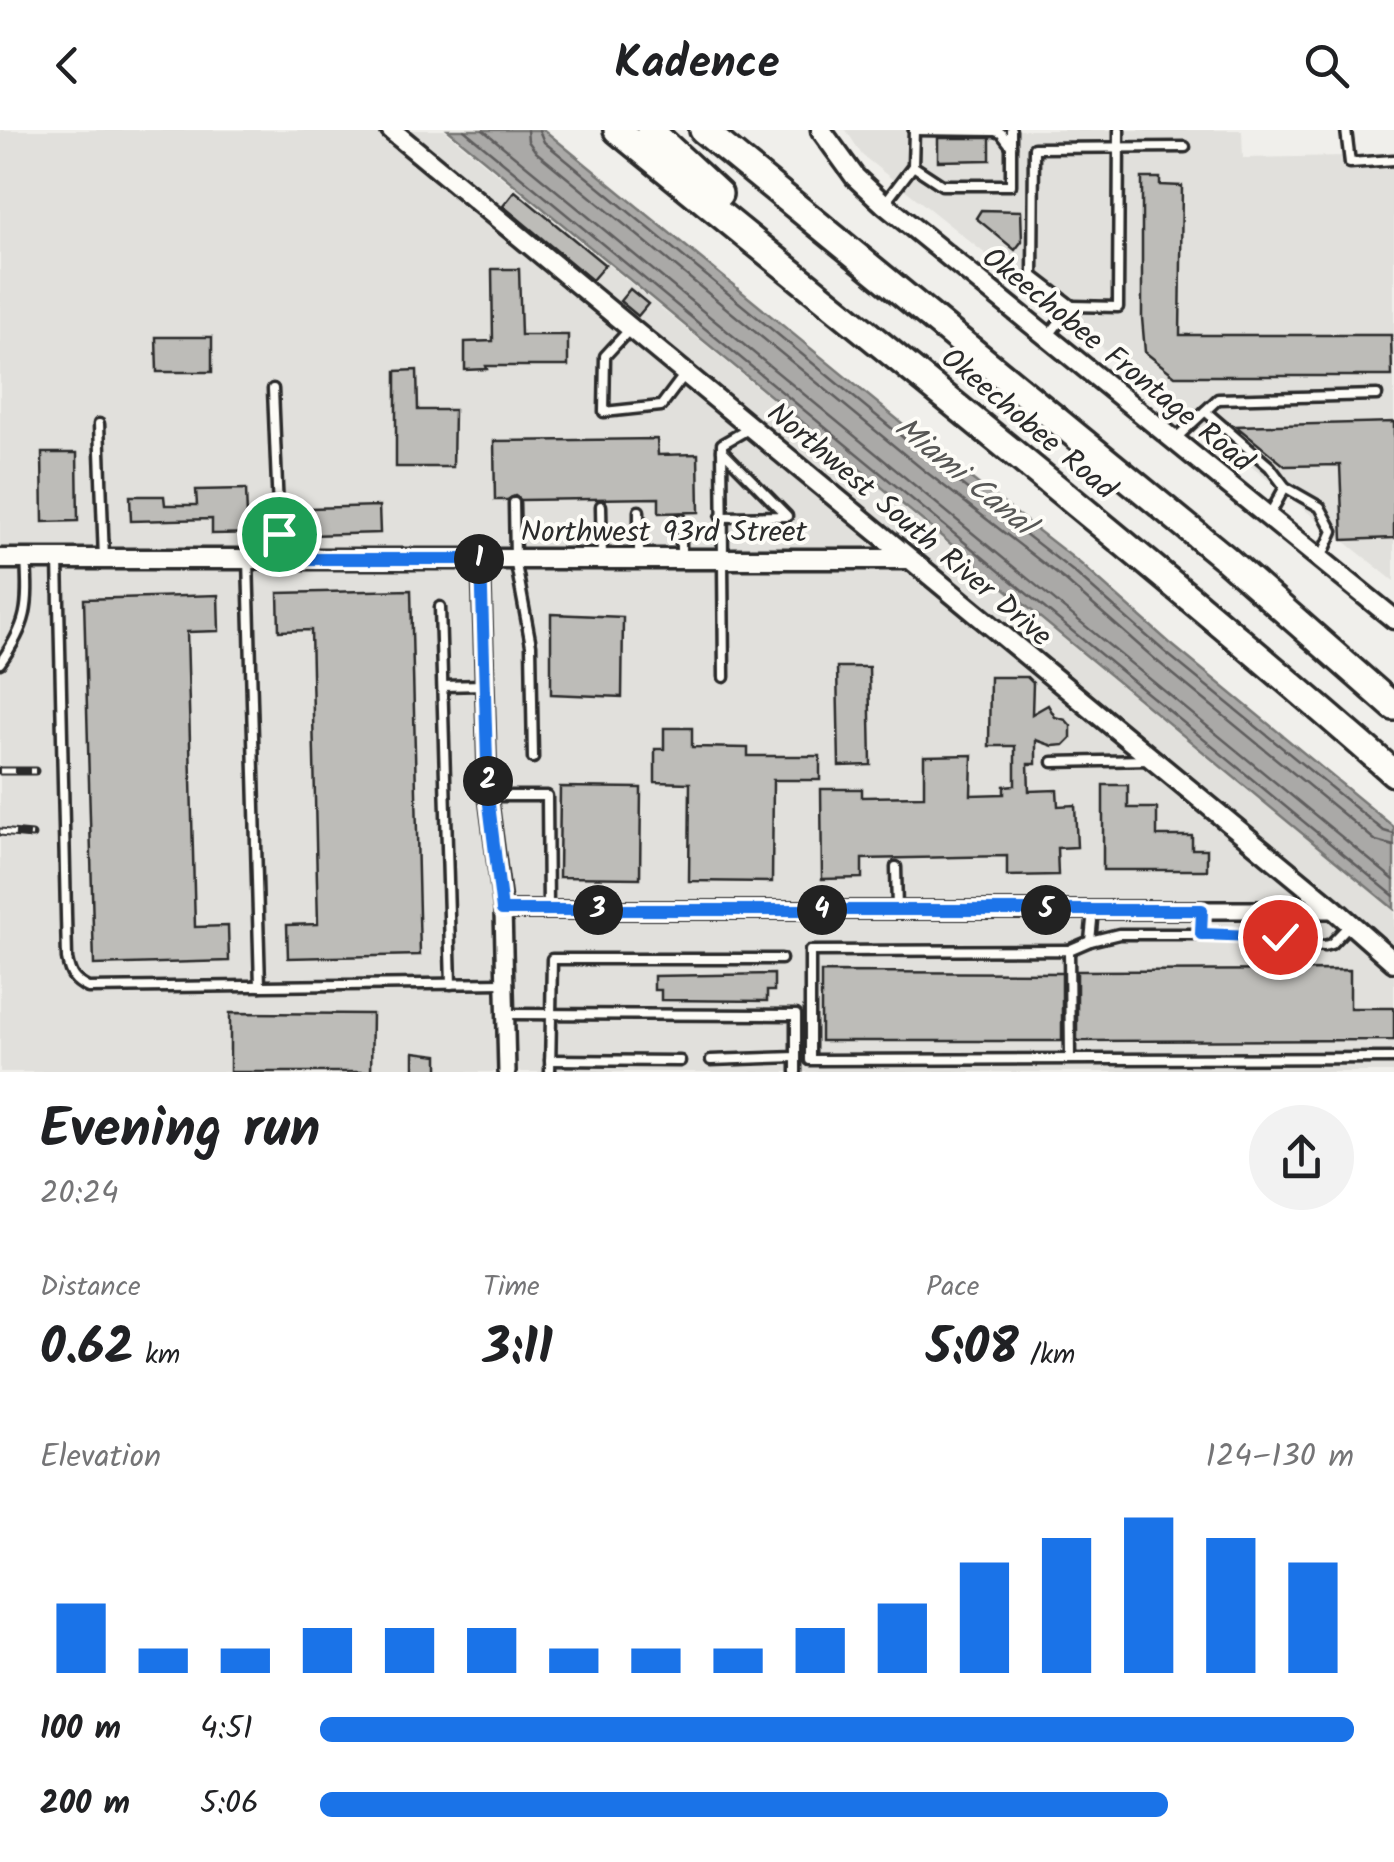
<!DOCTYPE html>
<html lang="en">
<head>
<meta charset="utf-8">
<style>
  :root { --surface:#fff; --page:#f2f2f2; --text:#202124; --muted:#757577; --accent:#1a73e8 }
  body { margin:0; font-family:Kalam,sans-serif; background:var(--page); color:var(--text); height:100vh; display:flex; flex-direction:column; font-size:38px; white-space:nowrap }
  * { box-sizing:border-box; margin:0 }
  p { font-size:32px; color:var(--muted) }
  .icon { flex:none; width:55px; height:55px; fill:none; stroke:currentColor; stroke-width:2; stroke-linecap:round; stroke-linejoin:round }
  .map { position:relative; height:942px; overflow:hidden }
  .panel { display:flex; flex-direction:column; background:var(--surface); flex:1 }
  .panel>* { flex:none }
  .pin { position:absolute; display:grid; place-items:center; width:85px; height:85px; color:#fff; margin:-42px; border:5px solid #fff; border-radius:50%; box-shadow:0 2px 10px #0007 }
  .km { position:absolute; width:50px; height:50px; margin:-25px; border-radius:50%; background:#222; color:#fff; font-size:28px; line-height:50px; text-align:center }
  .round { display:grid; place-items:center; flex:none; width:105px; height:105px; border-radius:52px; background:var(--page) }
  .headline { display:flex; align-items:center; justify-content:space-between; height:170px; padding:0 40px }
  h1 { font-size:55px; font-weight:800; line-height:75px }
  .metrics { display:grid; grid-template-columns:repeat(3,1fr); gap:15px; height:170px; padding:10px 40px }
  .metrics div { display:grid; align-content:center }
  .metrics b { font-size:50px; font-weight:800 }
  .metrics small { font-size:28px; font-weight:400 }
  .metrics p { font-size:28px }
  .chart { height:280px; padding:20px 40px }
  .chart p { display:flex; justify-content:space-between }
  .chart svg { width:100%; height:180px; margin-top:10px; stroke:var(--accent); stroke-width:6 }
  ul { padding:0 40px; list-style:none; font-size:32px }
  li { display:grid; grid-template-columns:160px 120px 1fr; align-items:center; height:75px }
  li i { height:25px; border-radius:12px; background:var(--accent) }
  header { display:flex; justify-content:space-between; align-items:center; height:130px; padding:0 40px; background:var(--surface); font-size:45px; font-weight:800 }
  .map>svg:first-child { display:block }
</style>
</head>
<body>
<header><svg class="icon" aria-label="back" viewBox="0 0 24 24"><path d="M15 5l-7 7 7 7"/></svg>Kadence<svg class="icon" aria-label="search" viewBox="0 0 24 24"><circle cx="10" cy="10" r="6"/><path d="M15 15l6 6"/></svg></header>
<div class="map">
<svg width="1394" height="942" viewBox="0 0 1394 942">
  <rect width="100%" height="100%" fill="#f0efeb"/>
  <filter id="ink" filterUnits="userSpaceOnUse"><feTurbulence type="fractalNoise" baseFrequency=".01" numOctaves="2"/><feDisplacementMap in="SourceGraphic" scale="20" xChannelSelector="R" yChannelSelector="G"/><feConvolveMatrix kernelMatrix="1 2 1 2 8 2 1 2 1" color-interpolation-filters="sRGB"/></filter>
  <g filter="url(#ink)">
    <g fill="#e1e0dc">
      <path d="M 0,0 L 444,0 L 1394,780 L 1394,942 L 0,942 Z"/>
      <path d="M 846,0 L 1242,0 L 1243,28 L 1394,25 L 1394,451 L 862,25 Z"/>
    </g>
    <path fill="#aaa9a7" stroke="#777775" stroke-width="2.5" d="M 448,0 L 544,0 L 936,321 L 1081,434 L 1171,514 L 1394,697 L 1394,779 Z"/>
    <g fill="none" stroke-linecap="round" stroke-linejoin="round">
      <g stroke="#5e5d5d" stroke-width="2.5">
        <path d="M 464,0 L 1394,766"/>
        <path d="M 483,0 L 1394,750"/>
        <path d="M 527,0 L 528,11 L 536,22 L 921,338 L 1066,451 L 1157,531 L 1376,711 L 1394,716"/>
        <path d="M 539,0 L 544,12 L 929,329 L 1074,442 L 1165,522 L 1384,701 L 1394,704"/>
      </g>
    </g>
    <g fill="#bdbcb8" stroke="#2b2b2b" stroke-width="2.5">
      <path d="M 938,8 L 990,8 L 990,30 L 938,31 Z"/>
      <path d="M 1142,48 L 1160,48 L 1160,55 L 1182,56 L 1180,205 L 1391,205 L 1392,246 L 1175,246 L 1145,222 L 1142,188 Z"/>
      <path d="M 515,61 L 605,135 L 592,150 L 503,76 Z"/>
      <path d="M 981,80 L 1021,81 L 1022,111 L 1015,120 L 976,88 Z"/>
      <path d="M 492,139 L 519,139 L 521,205 L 568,205 L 568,236 L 486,236 L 487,239 L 465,240 L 465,212 L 493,211 Z"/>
      <path d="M 630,159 L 648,174 L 638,186 L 620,171 Z"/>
      <path d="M 156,207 L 212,207 L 212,242 L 157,242 Z"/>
      <path d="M 417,240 L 418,280 L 454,280 L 453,337 L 396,337 L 396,241 Z"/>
      <path d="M 1394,292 L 1394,408 L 1343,410 L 1340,335 L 1285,336 L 1236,296 Z"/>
      <path d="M 657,309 L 658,325 L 698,324 L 699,382 L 659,383 L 659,368 L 521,370 L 515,366 L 507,370 L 495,370 L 494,311 Z"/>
      <path d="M 42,323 L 77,323 L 78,391 L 43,392 Z"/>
      <path d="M 246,359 L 247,387 L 269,386 L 269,403 L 212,404 L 212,389 L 131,391 L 130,366 L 164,366 L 165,375 L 197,375 L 196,360 Z"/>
      <path d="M 379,376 L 380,403 L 310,405 L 310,378 Z"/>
      <path d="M 411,460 L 420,825 L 288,828 L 287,795 L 318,794 L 311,500 L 279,501 L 278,463 Z"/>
      <path d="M 218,465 L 219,501 L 187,502 L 195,797 L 228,796 L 229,831 L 94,835 L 84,469 Z"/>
      <path d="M 551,484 L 623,487 L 622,567 L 551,564 Z"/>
      <path d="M 837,537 L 869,537 L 871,635 L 839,636 Z"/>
      <path d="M 990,547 L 1027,547 L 1033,553 L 1032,584 L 1048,575 L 1055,587 L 1066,590 L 1071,596 L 1071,608 L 1064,615 L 1053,616 L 1036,610 L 1036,634 L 1028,634 L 1029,661 L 1057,660 L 1058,676 L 1075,675 L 1077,717 L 1057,718 L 1058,745 L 1007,746 L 1007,726 L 862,729 L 862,748 L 822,749 L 821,659 L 862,659 L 862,667 L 924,666 L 924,626 L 972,625 L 971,665 L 1004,664 L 1004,656 L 1015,655 L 1015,616 L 989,616 Z"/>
      <path d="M 664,598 L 692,598 L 692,617 L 748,618 L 748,626 L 820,626 L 820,650 L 773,650 L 772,752 L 689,751 L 690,653 L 655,652 L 655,619 L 664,619 Z"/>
      <path d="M 1103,655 L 1128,655 L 1128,678 L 1157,678 L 1157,706 L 1192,706 L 1192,719 L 1207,719 L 1207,740 L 1103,740 Z"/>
      <path d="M 560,657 L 641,658 L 640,748 L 559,747 Z"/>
      <path d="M 1350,840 L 1350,878 L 1394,878 L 1394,910 L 1077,911 L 1077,841 Z"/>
      <path d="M 821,842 L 1062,843 L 1062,911 L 821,911 Z"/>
      <path d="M 774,844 L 774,861 L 767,861 L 767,871 L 661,870 L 661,860 L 654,860 L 654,846 Z"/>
      <path d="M 230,883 L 372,884 L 371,942 L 230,942 Z"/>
      <path d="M 414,922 L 438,925 L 438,942 L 414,942 Z"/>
    </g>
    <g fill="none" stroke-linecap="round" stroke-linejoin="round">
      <defs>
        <g id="service">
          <path d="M 914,0 L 995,1 L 1001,3 L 1011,16"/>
          <path d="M 1346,0 L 1350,33 L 1394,30"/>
          <path d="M 913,36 L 942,55 L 1011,55 L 1011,0"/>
          <path d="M 884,74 L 913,36 L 914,0"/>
          <path d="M 1072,176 L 1118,177 L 1119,0"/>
          <path d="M 630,199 L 605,226 L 604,282 L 661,276 L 685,244"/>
          <path d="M 1049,205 L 1072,176 L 1033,146 L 1034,18 L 1185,17"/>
          <path d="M 273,259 L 280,429"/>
          <path d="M 1205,281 L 1270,337 L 1285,357 L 1320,377 L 1333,401 L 1322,426"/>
          <path d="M 99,294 L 104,429"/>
          <path d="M 1174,310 L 1218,269 L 1377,265"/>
          <path d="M 514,373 L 515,429 L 531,515 L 533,628"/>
          <path d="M 601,376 L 602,429"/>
          <path d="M 639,381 L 639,429"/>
          <path d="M 1270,384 L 1285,357"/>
          <path d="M 721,387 L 787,386 L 722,320"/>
          <path d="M 681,389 L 681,429"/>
          <path d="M 58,429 L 67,829 C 70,845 74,851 88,858 L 505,853"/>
          <path d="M 248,429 L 260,856"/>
          <path d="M 440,477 L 451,854"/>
          <path d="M 0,533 C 28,494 29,477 26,429"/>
          <path d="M 724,547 L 722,314 L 750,298"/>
          <path d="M 443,556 L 483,555"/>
          <path d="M 1053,632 L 1149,630"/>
          <path d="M 488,666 L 547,666 L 548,780"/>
          <path d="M 896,737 L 897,780"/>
          <path d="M 1090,811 L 1119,804 L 1260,804 L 1295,813 L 1324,816 L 1331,814 L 1351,793"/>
          <path d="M 1069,820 L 1090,811 L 1093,780"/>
          <path d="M 506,884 L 796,885 L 796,942"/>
          <path d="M 1070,929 L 1069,820 L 810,821 L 810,930 L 1394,928"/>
          <path d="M 550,930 L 680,931"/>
          <path d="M 711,930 L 796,927"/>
          <path d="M 550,942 L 552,829 L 781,829"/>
        </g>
        <g id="minor">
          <path d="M 481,429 L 488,666 L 503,780 L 507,942"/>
          <path d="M 503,780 L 1335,780"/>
        </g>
        <g id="tertiary">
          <path d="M 391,0 L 1335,780 L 1394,832"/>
          <path d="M 821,0 L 855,47 L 884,74 L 1394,489"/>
          <path d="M 0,429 L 908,429"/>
        </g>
        <g id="trunk">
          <path d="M 617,0 C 877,213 1141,421 1394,643"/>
          <path d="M 650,0 L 719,64"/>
          <path d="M 703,0 L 1225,428 L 1394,577"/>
        </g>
      </defs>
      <use href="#service" stroke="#2b2b2b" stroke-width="15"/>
      <use href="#minor" stroke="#2b2b2b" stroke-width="22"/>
      <use href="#tertiary" stroke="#2b2b2b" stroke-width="25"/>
      <use href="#trunk" stroke="#2b2b2b" stroke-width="32"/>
      <use href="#service" stroke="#fdfcf7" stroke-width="8"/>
      <use href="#minor" stroke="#fdfcf7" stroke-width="15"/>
      <use href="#tertiary" stroke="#fdfcf7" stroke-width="18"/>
      <use href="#trunk" stroke="#fdfcf7" stroke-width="25"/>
      <defs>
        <g id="rail">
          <path d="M 0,641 L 35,641"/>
          <path d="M 0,702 L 32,705"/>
        </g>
      </defs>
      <use href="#rail" stroke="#2b2b2b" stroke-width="9"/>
      <use href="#rail" stroke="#fdfcf7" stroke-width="5" stroke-dasharray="15" stroke-linecap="butt"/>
    </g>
  </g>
  <g fill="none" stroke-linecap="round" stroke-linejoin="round" filter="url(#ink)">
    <defs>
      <path id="route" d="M 279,404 L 280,429 L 481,429 L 488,666 L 502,780 L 1202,780 L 1201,804 L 1280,807"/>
    </defs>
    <use href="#route" stroke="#fff" stroke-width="20"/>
    <use href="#route" stroke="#1a73e8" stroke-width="12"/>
  </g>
  <g text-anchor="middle" stroke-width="8" stroke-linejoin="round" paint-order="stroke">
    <g font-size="30" fill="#2b2b2b" stroke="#fdfcf7">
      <text transform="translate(1118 229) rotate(39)" y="10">Okeechobee Frontage Road</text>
      <text transform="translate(1029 293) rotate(40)" y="10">Okeechobee Road</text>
      <text transform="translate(910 394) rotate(40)" y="10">Northwest South River Drive</text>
      <text x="664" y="411">Northwest 93rd Street</text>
    </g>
    <g font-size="32" font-style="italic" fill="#575756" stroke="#fdfcf7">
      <text transform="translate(965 345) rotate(39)" y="11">Miami Canal</text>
    </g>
  </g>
</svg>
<div class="pin" style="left:279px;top:404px;background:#1e9e55"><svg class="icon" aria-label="arrive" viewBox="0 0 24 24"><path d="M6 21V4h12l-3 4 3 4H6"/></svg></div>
<div class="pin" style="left:1280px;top:807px;background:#d93025"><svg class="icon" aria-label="check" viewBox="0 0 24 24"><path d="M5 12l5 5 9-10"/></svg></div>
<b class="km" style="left:479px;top:429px">1</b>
<b class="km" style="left:488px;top:651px">2</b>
<b class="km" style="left:598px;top:780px">3</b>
<b class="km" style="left:822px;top:780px">4</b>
<b class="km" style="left:1046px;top:780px">5</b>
</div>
<section class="panel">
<div class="headline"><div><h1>Evening run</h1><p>20:24</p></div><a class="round"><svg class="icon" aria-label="share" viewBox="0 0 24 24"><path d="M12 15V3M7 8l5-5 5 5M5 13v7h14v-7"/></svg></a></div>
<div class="metrics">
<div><p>Distance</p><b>0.62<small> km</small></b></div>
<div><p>Time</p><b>3:11</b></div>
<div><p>Pace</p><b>5:08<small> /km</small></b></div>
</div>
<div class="chart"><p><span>Elevation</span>124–130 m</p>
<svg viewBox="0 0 160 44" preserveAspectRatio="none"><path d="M5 44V27M15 44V38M25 44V38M35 44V33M45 44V33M55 44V33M65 44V38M75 44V38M85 44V38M95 44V33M105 44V27M115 44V17M125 44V11M135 44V6M145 44V11M155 44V17"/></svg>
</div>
<ul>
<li><b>100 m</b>4:51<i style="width:100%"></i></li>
<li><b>200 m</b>5:06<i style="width:82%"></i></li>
</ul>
</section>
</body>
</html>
